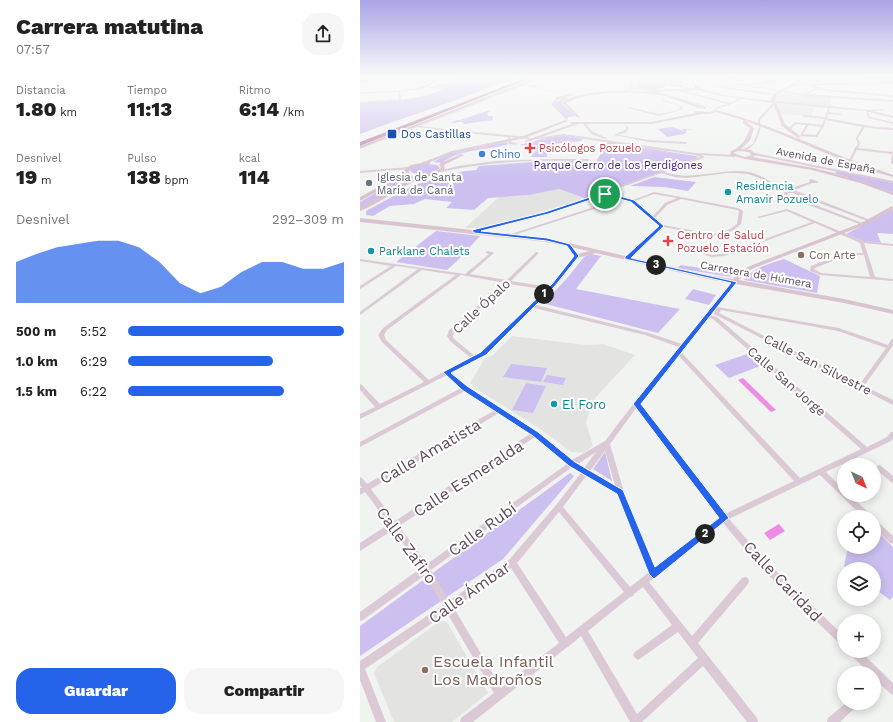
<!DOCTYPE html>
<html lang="es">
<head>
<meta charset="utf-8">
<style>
  :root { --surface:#fff; --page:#f6f6f6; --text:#222; --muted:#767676; --accent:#2563eb }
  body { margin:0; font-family:"Work Sans",sans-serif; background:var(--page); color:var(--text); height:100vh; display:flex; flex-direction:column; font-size:15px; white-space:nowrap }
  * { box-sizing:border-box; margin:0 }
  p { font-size:13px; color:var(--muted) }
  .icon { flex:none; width:22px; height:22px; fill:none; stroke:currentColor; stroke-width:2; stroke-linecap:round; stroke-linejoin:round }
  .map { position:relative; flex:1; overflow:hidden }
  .drawer { display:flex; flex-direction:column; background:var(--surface); width:360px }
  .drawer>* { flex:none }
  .needle { width:26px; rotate:137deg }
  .fabs { position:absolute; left:477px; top:458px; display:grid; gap:8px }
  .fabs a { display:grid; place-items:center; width:44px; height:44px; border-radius:50%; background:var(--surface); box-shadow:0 2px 10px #0003; font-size:20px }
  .pin { position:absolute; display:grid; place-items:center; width:34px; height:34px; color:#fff; margin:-17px; border:2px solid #fff; border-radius:50%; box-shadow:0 1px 4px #0007 }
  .km { position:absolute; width:20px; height:20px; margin:-10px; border-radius:50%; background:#222; color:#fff; font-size:11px; line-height:20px; text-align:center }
  .round { display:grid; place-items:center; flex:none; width:42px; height:42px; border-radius:16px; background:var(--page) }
  .head { display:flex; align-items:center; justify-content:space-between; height:68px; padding:0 16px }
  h1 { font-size:22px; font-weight:800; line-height:30px }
  .metrics { display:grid; grid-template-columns:repeat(3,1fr); gap:6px; height:68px; padding:4px 16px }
  .metrics div { display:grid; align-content:center }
  .metrics b { font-size:20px; font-weight:800 }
  .metrics small { font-size:11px; font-weight:400 }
  .metrics p { font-size:11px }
  .chart { height:112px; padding:8px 16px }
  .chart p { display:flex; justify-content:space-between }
  .chart svg { width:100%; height:72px; margin-top:4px; fill:var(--accent); opacity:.7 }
  .cta { display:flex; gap:8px; margin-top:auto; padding:8px 16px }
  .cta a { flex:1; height:46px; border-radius:16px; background:var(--accent); color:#fff; font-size:16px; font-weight:800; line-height:46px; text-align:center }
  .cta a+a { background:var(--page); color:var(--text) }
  ul { padding:0 16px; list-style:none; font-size:13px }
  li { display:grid; grid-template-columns:64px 48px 1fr; align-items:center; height:30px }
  li i { height:10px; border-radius:5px; background:var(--accent) }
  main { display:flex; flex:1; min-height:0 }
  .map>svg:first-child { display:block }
</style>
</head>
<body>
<main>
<section class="drawer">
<div class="head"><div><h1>Carrera matutina</h1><p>07:57</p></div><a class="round"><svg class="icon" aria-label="share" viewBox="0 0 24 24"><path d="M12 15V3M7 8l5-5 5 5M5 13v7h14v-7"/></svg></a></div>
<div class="metrics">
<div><p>Distancia</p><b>1.80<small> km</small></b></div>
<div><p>Tiempo</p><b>11:13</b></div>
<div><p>Ritmo</p><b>6:14<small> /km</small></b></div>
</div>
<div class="metrics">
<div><p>Desnivel</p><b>19<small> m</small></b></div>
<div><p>Pulso</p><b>138<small> bpm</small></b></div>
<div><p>kcal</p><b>114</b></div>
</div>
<div class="chart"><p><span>Desnivel</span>292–309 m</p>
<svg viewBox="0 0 160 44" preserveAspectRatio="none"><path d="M0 44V19L10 14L20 10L30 8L40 6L50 6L60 10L70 19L80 32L90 38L100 34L110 25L120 19L130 19L140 23L150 23L160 19V44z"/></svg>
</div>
<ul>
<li><b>500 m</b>5:52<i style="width:100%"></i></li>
<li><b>1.0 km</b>6:29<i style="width:67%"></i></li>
<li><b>1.5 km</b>6:22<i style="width:72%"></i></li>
</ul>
<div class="cta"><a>Guardar</a><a>Compartir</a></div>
</section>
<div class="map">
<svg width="533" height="722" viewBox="0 0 533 722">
  <rect width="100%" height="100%" fill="#f1f3f1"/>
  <g fill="#e3e4e2">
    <path d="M 421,93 L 470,98 L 471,104 L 475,108 L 416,101 L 415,98 Z"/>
    <path d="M 418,104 L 420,104 L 455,107 L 451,116 L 420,114 Z"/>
    <path d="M 199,189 L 227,199 L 123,228 L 105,228 L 139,197 L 169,195 Z"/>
    <path d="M 152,336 L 226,345 L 243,344 L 275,355 L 235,398 L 229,412 L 226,423 L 233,446 L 223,453 L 211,452 L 179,428 L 113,387 L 113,385 L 110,383 L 125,358 L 133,355 Z"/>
    <path d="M 80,621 L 87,622 L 128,693 L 92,722 L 34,722 L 14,673 L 17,667 Z"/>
  </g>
  <g fill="#cdc0f1">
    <path d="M 96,76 L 159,76 L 151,78 L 152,80 L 149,81 C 131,85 116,93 99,99 C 66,111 33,121 0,134 L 0,103 C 28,102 58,100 84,89 L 69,88 L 76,84 L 94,83 L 97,77 Z"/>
    <path d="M 280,76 L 320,76 L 319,78 L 330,78 L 330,80 L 322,80 L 322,83 L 311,84 L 324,85 L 322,87 L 308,86 L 309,84 C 300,91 292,91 281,87 Z"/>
    <path d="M 203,97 L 209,98 L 203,101 L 202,104 L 216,116 L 207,117 L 194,105 Z"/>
    <path d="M 127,111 L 130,111 L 127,113 L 128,116 L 133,116 L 133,120 L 104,124 L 102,122 L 90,123 L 97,120 L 105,121 L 106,121 L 100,120 Z"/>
    <path d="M 312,127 L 324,131 L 322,129 L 333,129 L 325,130 L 327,131 L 325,134 L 307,137 L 298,129 Z"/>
    <path d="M 202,135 L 223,139 L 221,141 L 184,145 L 186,147 L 187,157 L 171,157 L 176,150 L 160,145 L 193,136 Z"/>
    <path d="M 146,142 L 149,144 C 128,151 100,148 82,163 L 73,162 L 89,154 Z"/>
    <path d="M 248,142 L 336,156 L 338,158 L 227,199 L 199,189 L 169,195 L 128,198 L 114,210 L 86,208 L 92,202 L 65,199 L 54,204 L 30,206 L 13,216 L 6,215 L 6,211 L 54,185 L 105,171 L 116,170 L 119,166 L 187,161 L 192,162 L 192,165 L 193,162 L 213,161 L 213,165 L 234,165 Z"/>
    <path d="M 66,164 L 77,165 L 80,168 C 73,174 57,177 50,171 L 53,167 Z"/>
    <path d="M 477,171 L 533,183 L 533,192 L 475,173 Z"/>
    <path d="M 47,175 L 55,177 L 0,208 L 0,202 Z"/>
    <path d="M 294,177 L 336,182 L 328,191 L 304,187 L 270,186 Z"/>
    <path d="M 533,210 L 533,234 L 517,233 L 521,243 L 505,242 L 486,234 Z"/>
    <path d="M 76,231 L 120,236 L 98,260 L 87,270 L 36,262 Z"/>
    <path d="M 231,254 L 241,256 L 216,289 L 320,309 L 298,333 L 186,304 L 186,301 L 208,277 L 225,256 Z"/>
    <path d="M 424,259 L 460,276 L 457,293 L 384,280 C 393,267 410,264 424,259 Z"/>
    <path d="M 321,265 L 347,269 L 379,268 L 371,277 L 317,268 Z"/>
    <path d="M 333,289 L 356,295 L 349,305 L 325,299 Z"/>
    <path d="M 387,354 L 400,366 L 369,378 L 355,365 Z"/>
    <path d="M 151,364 L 187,368 L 181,382 L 143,377 Z"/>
    <path d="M 187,375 L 206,378 L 203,385 L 183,382 Z"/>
    <path d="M 166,383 L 186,386 L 173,413 L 152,410 Z"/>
    <path d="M 245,452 L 252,481 L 233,469 Z"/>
    <path d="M 210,473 L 214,476 L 143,559 L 0,656 L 0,626 Z"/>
    <path d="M 514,528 L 533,547 L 533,597 L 530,600 L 514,588 L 514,569 L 488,569 L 484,566 L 488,547 L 514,547 Z"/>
  </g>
  <g fill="#ee8ce4">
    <path d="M 383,378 L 416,410 L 411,412 L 378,380 Z"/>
    <path d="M 419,524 L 425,531 L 410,540 L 404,533 Z"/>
  </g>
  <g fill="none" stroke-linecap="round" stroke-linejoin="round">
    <g stroke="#ee8ce4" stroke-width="1.5">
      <path d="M 408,279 L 415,282"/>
      <path d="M 433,282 L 442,282"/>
    </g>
    <g stroke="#d4d1d2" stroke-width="3" stroke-dasharray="3 1.5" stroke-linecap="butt">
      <path d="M 427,77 L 442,76"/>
      <path d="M 437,82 L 505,78"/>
    </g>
    <g fill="#dbcad5" fill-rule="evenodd">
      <path d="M 40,76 L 44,76 L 0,82 L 0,80 Z"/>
      <path d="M 66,76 L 68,76 L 76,81 C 66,90 53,90 40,91 L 41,100 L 0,104 L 0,102 L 39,99 L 38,92 L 0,94 L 0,92 C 20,91 58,93 74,81 Z"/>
      <path d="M 184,76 L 186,76 L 166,84 L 209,95 L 164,85 L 60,126 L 94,130 L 167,137 L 172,139 L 172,141 L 166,139 L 150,137 L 151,139 L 151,142 L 159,144 C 157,145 150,145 148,143 L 149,139 L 147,137 L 94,132 L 57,127 L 0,149 L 0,147 L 161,84 L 163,84 Z"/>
      <path d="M 333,76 L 379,77 L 380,78 L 332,77 Z"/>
      <path d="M 424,77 L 433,81 L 386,85 L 443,94 L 456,88 L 453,87 L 454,86 L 464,89 L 533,95 L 533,97 L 464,91 L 458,89 L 446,94 L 533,100 L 533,102 L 442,96 L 441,95 L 381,85 L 337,88 L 376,85 L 375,84 C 384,83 394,83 404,83 L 403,82 ZM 424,79 L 429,81 L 405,82 Z"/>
      <path d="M 533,81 L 533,83 L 430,86 L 431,85 Z"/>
      <path d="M 363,87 L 410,93 L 411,94 L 410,95 L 362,88 Z"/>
      <path d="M 317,89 L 370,103 L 380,98 L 382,98 L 369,105 L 356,109 L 355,108 L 368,104 L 316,90 Z"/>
      <path d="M 294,91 L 353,108 L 351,108 L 293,92 Z"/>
      <path d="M 302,101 L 303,100 L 323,106 L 321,110 L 299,116 L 268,108 L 269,107 L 299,114 L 319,110 L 321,106 Z"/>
      <path d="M 415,101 L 509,110 L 524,109 L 523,110 L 513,111 L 533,116 L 533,118 L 509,112 L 508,112 L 510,117 L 533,122 L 533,124 L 508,118 L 506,111 L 470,108 L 469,112 L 482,114 L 481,115 L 468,114 L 467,118 L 516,127 L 533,128 L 533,130 L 516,129 L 505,127 L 498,138 L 500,144 L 498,148 L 533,152 L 533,164 L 531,163 L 532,154 L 497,150 L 490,162 L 488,162 L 494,150 L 494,149 L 498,144 L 496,138 L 502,127 L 466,120 L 464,126 L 457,137 L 440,136 L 446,125 L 436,124 L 429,130 L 427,129 L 435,122 L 462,125 L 464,119 L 445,117 L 444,118 L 443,116 L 444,115 L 465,117 L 468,108 L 416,103 L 400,120 L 400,124 L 398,124 L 398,119 ZM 449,125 L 461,127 L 456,135 L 443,134 Z"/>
      <path d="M 222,122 L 224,122 L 233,132 L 247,138 L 245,139 L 231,134 Z"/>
      <path d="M 267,126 L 269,127 L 267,132 L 258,135 L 289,140 L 326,142 L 327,143 L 326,144 L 289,142 L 254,135 L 265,130 Z"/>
      <path d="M 400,126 L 401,127 C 397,138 396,147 384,151 L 384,149 L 393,144 L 399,127 Z"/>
      <path d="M 204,134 L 336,153 L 375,155 L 375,157 L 374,157 L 341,155 L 344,156 L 344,158 L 304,172 C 315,175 326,177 337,175 C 354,174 372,169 389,172 C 403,175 414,185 427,191 L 429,189 L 450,182 L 449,180 L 451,179 L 459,182 L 457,183 L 452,183 L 432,191 L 436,191 L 513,221 L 510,222 L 441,196 L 437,198 L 505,224 L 502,225 L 427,197 L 423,194 L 425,192 L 397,177 L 388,174 L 377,173 L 367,173 L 336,177 L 326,178 L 315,177 L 301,173 L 246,193 L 273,200 L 294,192 L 378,208 L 383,211 L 381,224 L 375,229 L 368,233 L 353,236 L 303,227 L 268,259 L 266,259 L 266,257 L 300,226 L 272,202 L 243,194 L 200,210 L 113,232 L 113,230 L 198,208 L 340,157 L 335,155 L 204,136 L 177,139 L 176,138 ZM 428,193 L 434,193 L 438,195 C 434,197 430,196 427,194 ZM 294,194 L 317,198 L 305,203 L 293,216 L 275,201 ZM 321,199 L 377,210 L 379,211 L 377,224 L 372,228 L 365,231 L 353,234 L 303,225 L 295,218 L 307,205 Z"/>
      <path d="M 395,153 L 533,181 L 533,183 L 394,155 L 394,154 Z"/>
      <path d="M 192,159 L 228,159 L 229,160 L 227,163 L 219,163 L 216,161 C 170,160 125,162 81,172 L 79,171 L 98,166 L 135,161 Z"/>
      <path d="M 49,167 L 51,168 L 50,169 L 0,173 L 0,171 Z"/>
      <path d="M 234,207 L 237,208 L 151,236 L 148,235 Z"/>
      <path d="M 427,209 L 503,241 L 533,244 L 533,246 L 504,243 L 515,277 L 533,279 L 533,281 L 460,275 L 450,271 L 450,270 L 451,266 L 486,253 L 503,253 L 500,243 L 455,223 L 364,256 L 351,257 L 332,250 L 334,249 L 351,255 L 363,254 L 452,222 L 427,211 L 399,218 L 397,217 ZM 488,255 L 504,255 L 510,277 L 461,273 L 454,269 L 455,268 Z"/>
      <path d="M 126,251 L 132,252 L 134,253 L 110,274 L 147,280 L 176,252 L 178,252 L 178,254 L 151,281 L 189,287 L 216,255 L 218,255 L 218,257 L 196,286 L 176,305 L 289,333 L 322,344 L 372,281 L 374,281 L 376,282 L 357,307 L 479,328 L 528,345 L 531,340 L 533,339 L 533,345 L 532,347 L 504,386 L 533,400 L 533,405 L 354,314 L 354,313 L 356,309 L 355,309 L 350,315 L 357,317 L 507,447 L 527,437 L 531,432 L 533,432 L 533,439 L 531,441 L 466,472 L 484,490 L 484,495 L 490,495 L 511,515 L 512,517 L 503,517 L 460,475 L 369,519 L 405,560 L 484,636 L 484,647 L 481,645 L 399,566 L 363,523 L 289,582 L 332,636 L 382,578 L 385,577 L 388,578 L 389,581 L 388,584 L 338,643 L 397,718 L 398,722 L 387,722 L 343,666 L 282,722 L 270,722 L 221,636 L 208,647 L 206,648 L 113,722 L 100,722 L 101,718 L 134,693 L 87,613 L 5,669 L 26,722 L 16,722 L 0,680 L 0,661 L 83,605 L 65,575 L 3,620 L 0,621 L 0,612 L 61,568 L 33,530 L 0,551 L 0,543 L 29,524 L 5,492 L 0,495 L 0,488 L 2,488 L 0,485 L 0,477 L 2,478 L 7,484 L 135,410 L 105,391 L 0,447 L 0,442 L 101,388 L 87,375 L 0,419 L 0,414 L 15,407 L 0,390 L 0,384 L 2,385 L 20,404 L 64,382 L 22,342 L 18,335 L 23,328 L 96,275 L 62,270 L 0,315 L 0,312 L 58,269 L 36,266 L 0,289 L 0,286 L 31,266 L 0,261 L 0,259 L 105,274 L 129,254 L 126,253 ZM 101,275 L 145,283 L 89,330 L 87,336 L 90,341 L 111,358 L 85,371 L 69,380 L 26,340 L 24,335 L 27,330 ZM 149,284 L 187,290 L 122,353 L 115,356 L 94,339 L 93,336 L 94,331 ZM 174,308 L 285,335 L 319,347 L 275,402 L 245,441 L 212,460 L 177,432 L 143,410 L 142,408 L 140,408 L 107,387 L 91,373 L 126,355 ZM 361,310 L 478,331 L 526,348 L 500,384 L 359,313 ZM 348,318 L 353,319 L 501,449 L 440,478 L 321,352 ZM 318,355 L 434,481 L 365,514 L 280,403 ZM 277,407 L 359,517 L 295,568 L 264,492 L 250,444 ZM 139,413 L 170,434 L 35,521 L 11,489 ZM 175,437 L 207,464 L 67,564 L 39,526 ZM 245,451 L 255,485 L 230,471 ZM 236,452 L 224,468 L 218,464 ZM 212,467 L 221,473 L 196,505 L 149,560 L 89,601 L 71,570 ZM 226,476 L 257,494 L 288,573 L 270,587 L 203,507 ZM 199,512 L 264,592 L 206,637 L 157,563 ZM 151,568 L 199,643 L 141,688 L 94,608 ZM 283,587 L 312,625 L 275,652 L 273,655 L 275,658 L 278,660 L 281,658 L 318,632 L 338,658 L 277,714 L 228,631 L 270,597 L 273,596 L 274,594 Z"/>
      <path d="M 519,465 L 521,466 L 533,476 L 533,483 L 531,482 L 517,470 L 516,468 L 517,466 Z"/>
      <path d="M 514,520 L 517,521 L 533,536 L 533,544 L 530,543 L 514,528 Z"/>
      <path d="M 488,651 L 500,651 L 533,683 L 533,695 L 530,693 L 521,685 L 517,688 L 514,690 L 514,673 L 509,673 L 490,654 Z"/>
      <path d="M 486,703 L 499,703 L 497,706 L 480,722 L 467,722 L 468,718 Z"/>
    </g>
    <g fill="#dac3d0" fill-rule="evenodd">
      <path d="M 270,76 L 272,76 L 273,88 L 278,87 L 277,76 L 279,76 L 281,87 L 293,90 L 335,88 L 334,87 L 330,76 L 332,76 L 336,86 C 357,97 389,98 412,101 L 411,99 L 415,93 L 438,81 L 438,83 L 417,95 L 415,99 L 425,124 L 441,137 L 438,138 L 422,126 L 413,103 L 363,96 L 339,90 L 295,92 L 346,107 L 346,109 C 333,108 318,99 304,96 C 282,90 226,91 206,103 L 219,116 L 218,118 L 202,103 C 222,88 267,91 291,92 L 284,89 L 264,91 L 264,89 L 270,88 Z"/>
      <path d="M 383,76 L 427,76 L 428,77 L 384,77 Z"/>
      <path d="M 533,76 L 533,78 L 504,78 L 505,77 Z"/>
      <path d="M 212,93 L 213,95 L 199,99 L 195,104 L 208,118 L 207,120 L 191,104 L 197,97 Z"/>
      <path d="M 356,110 C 417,126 473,156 533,175 L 533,177 C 472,160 417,128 356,112 L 349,114 L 342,114 L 291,124 L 218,124 L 167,142 L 164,141 L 212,124 L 209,123 L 211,122 L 291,122 L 336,113 L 334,112 L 336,111 L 349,112 Z"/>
      <path d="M 205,120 L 208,121 L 165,138 L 94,153 L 70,162 L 70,164 L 54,167 L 49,171 L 50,174 L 0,201 L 0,197 L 45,173 L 44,170 L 51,165 L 61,163 L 92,151 L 163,136 Z"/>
      <path d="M 383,121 L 385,121 L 394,128 L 390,140 L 381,149 L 391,150 L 397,155 L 392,157 L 454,168 L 504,181 L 533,192 L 533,195 L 500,183 L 452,170 L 385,159 L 370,155 L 371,151 C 382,147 386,139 390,128 L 383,123 ZM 378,151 L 389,152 L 392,155 L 385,157 L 373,153 Z"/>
      <path d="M 101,154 L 104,155 L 84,165 L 85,169 C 73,176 60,178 47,185 C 32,193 16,205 0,211 L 0,207 L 45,182 L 60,176 L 59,174 L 74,172 L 81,168 L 79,164 Z"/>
      <path d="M 532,206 L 533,210 L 505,225 L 394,268 L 385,273 L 379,280 L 484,299 L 533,310 L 533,314 L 484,303 L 348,279 L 236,253 L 217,258 L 214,256 L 215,255 L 229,251 L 187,242 L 0,222 L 0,218 L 187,238 L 348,275 L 373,279 L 381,271 L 390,266 L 501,223 Z"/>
    </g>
    <path fill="#c088a9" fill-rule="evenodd" d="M 171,76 L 176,76 L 0,146 L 0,142 Z"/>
    <path stroke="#bbb3b7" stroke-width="1" d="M 0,147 L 182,76"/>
  </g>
  <linearGradient id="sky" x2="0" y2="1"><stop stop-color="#aaa4e6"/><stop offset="0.43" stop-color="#f9faf9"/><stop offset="1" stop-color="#f9faf9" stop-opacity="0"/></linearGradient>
  <rect width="533" height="177" fill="url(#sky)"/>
  <path fill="#2563eb" stroke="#fff" fill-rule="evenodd" d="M 245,192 L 274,200 L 304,226 L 271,258 L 377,282 L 281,404 L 369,518 L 294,579 L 289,574 L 257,494 L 209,466 L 173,436 L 102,390 L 83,372 L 121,352 L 192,284 L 214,256 L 207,246 L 187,241 L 114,233 L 112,230 L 185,212 ZM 245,195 L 271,202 L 299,226 L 265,257 L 265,259 L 371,283 L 273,404 L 359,518 L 295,567 L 263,490 L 215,462 L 178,432 L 107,386 L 91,373 L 126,355 L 195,286 L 219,256 L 210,244 L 187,238 L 121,231 L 188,214 Z"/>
  <rect fill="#1a4fb4" stroke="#fff" stroke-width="1.5" x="27" y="129" width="10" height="10" rx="2"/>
  <g fill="#e0444e" stroke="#fff" stroke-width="1.5">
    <path d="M168 142h4v4h4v4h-4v4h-4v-4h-4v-4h4z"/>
    <path d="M306 235h4v4h4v4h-4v4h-4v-4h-4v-4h4z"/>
  </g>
  <circle fill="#3f7fe0" stroke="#fff" stroke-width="1.5" cx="122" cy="154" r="4"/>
  <circle fill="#6b7280" stroke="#fff" stroke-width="1.5" cx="9" cy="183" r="4"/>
  <g fill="#0f9aa8" stroke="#fff" stroke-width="1.5">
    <circle cx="368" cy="192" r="4"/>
    <circle cx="11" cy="251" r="4"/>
    <circle cx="194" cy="404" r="4"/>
  </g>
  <g fill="#8d6e63" stroke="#fff" stroke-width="1.5">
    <circle cx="441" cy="255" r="4"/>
    <circle cx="65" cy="670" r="4"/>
  </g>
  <g text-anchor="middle" stroke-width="4" stroke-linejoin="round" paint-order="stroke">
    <g font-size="11" fill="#164399" stroke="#fff" text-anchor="start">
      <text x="41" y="138">Dos Castillas</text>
    </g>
    <g font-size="11" fill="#be3a42" stroke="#fff" text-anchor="start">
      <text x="179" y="152">Psicólogos Pozuelo</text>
      <text x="317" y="239">Centro de Salud<tspan x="317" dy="13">Pozuelo Estación</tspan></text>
    </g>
    <g font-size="11" fill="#366cbe" stroke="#fff" text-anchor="start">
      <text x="130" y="158">Chino</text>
    </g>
    <g font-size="11" fill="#5f4857" stroke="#fff">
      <text transform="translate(466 160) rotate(11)" y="4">Avenida de España</text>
      <text transform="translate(396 274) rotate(10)" y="4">Carretera de Húmera</text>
    </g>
    <g font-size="11" fill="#411683" stroke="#fff">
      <text x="258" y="169">Parque Cerro de los Perdigones</text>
    </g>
    <g font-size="11" fill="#5b616d" stroke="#fff" text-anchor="start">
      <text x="17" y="181">Iglesia de Santa<tspan x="17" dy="13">María de Caná</tspan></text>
    </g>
    <g font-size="11" fill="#0d838f" stroke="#fff" text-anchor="start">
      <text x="376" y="190">Residencia<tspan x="376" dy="13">Amavir Pozuelo</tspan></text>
      <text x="19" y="255">Parklane Chalets</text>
    </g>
    <g font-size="11" fill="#785e54" stroke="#fff" text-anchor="start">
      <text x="449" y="259">Con Arte</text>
    </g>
    <g font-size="13" fill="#5f4857" stroke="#fff">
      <text transform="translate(121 306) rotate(-43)" y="5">Calle Ópalo</text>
      <text transform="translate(458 364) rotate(27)" y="5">Calle San Silvestre</text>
      <text transform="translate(427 381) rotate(41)" y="5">Calle San Jorge</text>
    </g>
    <g font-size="13" fill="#0d838f" stroke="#fff" text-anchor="start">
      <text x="202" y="409">El Foro</text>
    </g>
    <g font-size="16" fill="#5f4857" stroke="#fff">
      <text transform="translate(70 451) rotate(-30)" y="6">Calle Amatista</text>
      <text transform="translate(108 478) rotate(-33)" y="6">Calle Esmeralda</text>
      <text transform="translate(122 529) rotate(-36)" y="6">Calle Rubí</text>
      <text transform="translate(47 545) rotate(54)" y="6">Calle Zafiro</text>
      <text transform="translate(423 581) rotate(46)" y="6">Calle Caridad</text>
      <text transform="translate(109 592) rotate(-35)" y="6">Calle Ámbar</text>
    </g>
    <g font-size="16" fill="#785e54" stroke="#fff" text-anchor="start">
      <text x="73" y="667">Escuela Infantil<tspan x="73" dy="18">Los Madroños</tspan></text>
    </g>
  </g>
</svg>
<div class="fabs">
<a><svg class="needle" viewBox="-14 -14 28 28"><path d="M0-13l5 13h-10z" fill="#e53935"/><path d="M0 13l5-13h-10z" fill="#767676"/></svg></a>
<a><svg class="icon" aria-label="locate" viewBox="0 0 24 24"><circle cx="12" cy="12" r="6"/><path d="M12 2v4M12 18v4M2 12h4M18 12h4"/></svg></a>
<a><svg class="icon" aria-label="layers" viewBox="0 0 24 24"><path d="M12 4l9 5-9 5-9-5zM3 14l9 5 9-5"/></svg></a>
<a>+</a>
<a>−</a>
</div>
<div class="pin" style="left:245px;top:194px;background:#1e9e55"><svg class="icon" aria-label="arrive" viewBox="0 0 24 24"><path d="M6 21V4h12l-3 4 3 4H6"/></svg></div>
<b class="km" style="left:184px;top:294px">1</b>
<b class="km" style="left:345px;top:534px">2</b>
<b class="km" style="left:296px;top:265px">3</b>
</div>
</main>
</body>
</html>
